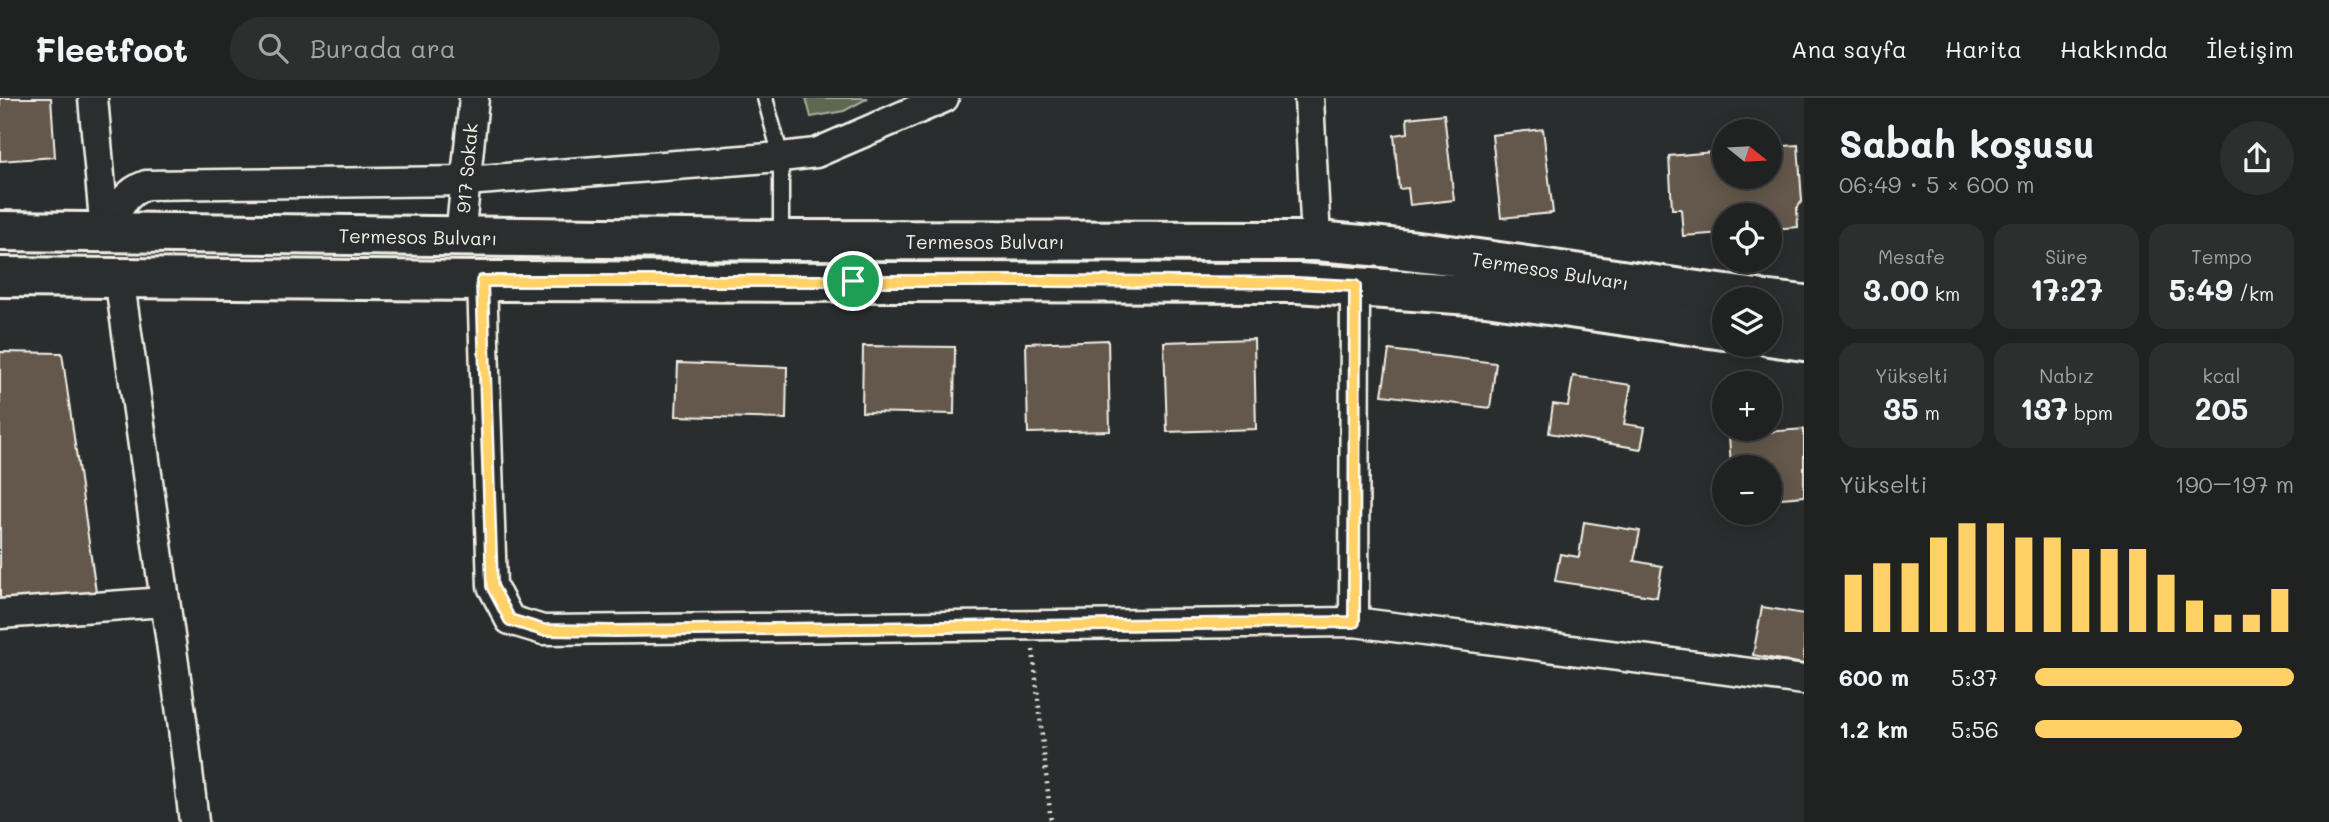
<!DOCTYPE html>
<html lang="tr">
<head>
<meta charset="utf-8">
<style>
  :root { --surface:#202222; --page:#2d2f2f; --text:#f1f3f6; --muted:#a2a4a5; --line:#3d3f40; --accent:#ffd166 }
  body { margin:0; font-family:Mali,sans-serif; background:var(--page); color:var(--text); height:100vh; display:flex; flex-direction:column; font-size:26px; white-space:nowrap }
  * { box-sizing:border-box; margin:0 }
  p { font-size:23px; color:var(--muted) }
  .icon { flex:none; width:38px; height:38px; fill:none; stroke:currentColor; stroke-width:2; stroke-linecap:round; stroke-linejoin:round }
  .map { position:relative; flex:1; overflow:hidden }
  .drawer { display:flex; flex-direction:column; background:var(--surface); width:525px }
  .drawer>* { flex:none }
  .needle { width:46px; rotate:108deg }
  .fabs { position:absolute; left:1712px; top:21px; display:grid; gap:14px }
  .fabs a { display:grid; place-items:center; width:70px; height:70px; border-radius:50%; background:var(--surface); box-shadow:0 4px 18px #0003,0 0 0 2px var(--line); font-size:35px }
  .pin { position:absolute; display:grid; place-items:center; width:60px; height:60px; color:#fff; margin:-30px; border:4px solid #fff; border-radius:50%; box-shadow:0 2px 7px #0007 }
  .round { display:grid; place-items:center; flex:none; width:74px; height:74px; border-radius:37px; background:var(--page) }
  .overview { display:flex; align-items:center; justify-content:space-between; height:119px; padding:0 35px }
  h1 { font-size:38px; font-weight:700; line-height:52px }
  .metrics { display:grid; grid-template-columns:repeat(3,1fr); gap:10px; height:119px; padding:7px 35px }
  .metrics div { display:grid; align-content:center; border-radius:18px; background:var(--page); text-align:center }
  .metrics b { font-size:30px; font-weight:700 }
  .metrics small { font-size:19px; font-weight:400 }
  .metrics p { font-size:19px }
  .chart { height:196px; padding:14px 35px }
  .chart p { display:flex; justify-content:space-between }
  .chart svg { width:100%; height:126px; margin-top:7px; stroke:var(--accent); stroke-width:6 }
  ul { padding:0 35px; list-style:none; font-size:23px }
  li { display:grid; grid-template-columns:112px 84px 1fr; align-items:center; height:52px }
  li i { height:18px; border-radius:9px; background:var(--accent) }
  header { display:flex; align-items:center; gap:42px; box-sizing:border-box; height:98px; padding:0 35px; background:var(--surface); border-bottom:2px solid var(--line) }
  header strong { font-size:33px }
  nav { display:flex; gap:38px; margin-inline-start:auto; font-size:24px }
  .search { width:490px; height:63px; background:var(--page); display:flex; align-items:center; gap:18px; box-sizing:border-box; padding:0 24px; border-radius:38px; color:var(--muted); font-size:26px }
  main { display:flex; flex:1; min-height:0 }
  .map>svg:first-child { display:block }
</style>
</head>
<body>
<header>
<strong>Fleetfoot</strong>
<div class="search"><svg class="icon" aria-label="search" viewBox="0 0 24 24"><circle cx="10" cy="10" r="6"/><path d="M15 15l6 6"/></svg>Burada ara</div>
<nav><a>Ana sayfa</a><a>Harita</a><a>Hakkında</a><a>İletişim</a></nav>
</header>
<main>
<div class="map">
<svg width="1804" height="724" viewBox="0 0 1804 724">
  <rect width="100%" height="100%" fill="#2a2d2e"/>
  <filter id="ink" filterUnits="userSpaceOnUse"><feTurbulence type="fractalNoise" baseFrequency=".0143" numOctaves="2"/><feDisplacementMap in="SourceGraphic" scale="14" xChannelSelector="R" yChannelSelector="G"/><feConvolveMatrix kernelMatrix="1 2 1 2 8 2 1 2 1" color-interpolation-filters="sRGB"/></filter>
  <g filter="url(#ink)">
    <path fill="#5c6850" stroke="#a8ac9c" stroke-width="2" d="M 806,0 L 868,0 L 844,13 L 811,19 Z"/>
    <g fill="#64594b" stroke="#f4f1e8" stroke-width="2">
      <path d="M 0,0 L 51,0 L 55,59 L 0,63 Z"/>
      <path d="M 1444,16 L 1454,102 L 1410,107 L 1408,90 L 1399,91 L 1394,37 L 1408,35 L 1407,20 Z"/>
      <path d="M 1543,31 L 1553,115 L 1501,120 L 1492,37 Z"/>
      <path d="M 1798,47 L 1802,103 L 1797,110 L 1798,129 L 1769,131 L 1769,117 L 1724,117 L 1724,135 L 1683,138 L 1681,111 L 1672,111 L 1669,58 L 1724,53 L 1724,79 L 1769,79 L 1769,49 Z"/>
      <path d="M 1254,241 L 1256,331 L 1167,334 L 1164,244 Z"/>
      <path d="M 1108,242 L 1110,333 L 1028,335 L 1026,245 Z"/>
      <path d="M 863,248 L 955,249 L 954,316 L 862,314 Z"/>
      <path d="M 1389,252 L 1496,265 L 1490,310 L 1382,297 Z"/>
      <path d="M 0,254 L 62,255 L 96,494 L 0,501 Z"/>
      <path d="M 678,265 L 787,269 L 786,321 L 676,318 Z"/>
      <path d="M 1573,278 L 1631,287 L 1624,326 L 1645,329 L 1641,351 L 1549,335 L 1553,306 L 1568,308 Z"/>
      <path d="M 1804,331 L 1804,398 L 1769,401 L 1769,369 L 1731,369 L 1729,337 Z"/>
      <path d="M 1584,424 L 1640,433 L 1634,463 L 1662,468 L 1657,499 L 1555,483 L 1560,456 L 1579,459 Z"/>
      <path d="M 1762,509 L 1804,516 L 1804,566 L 1753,557 Z"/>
    </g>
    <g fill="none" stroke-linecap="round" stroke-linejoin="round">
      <defs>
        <path id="service" d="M 765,0 L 781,59 L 781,141"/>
        <g id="minor">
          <path d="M 93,0 L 105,134"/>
          <path d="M 1309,0 L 1316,143"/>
          <path d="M 105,134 C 116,115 123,95 146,87 L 466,83 L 781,59 L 816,55 L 944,0"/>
          <path d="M 460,140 L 474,0"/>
          <path d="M 119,179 L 182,622 L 194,724"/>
          <path d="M 482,183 L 492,488 L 510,522 L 543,532 L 1354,524 L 1804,582"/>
          <path d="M 0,516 L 164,504"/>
          <path d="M 1354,524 L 1355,188"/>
        </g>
        <g id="primary">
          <path d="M 0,133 L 781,142 L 1316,143 C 1463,154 1610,183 1757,201"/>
          <path d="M 0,179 L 482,183 L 1297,185 L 1486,198 L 1724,232"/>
          <path d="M 1769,203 L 1804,207"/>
          <path d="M 1769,238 L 1804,243"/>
        </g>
      </defs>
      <use href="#service" stroke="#f4f1e8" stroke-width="19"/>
      <use href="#minor" stroke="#f4f1e8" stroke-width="33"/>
      <use href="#primary" stroke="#f4f1e8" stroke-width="44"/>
      <path stroke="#f4f1e8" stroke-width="4.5" stroke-dasharray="2 5" stroke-linecap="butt" d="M 1033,552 L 1051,724"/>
      <use href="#service" stroke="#2a2d2e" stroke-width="14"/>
      <use href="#minor" stroke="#2a2d2e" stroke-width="28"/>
      <use href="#primary" stroke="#2a2d2e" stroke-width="38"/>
    </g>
  </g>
  <g fill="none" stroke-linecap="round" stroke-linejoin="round" filter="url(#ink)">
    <defs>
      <path id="route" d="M 482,183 L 1049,183 L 1297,185 L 1355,188 L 1354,524 L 615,533 L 543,532 L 510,522 L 492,488 Z"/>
    </defs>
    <use href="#route" stroke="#fff" stroke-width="14"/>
    <use href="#route" stroke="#ffd166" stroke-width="9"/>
  </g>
  <g text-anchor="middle" stroke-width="7" stroke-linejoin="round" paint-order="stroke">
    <g font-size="19" fill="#f4f1e8" stroke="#2a2d2e">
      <text transform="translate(467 70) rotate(-85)" y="7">917 Sokak</text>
      <text transform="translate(418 139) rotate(1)" y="7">Termesos Bulvarı</text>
      <text x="985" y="151">Termesos Bulvarı</text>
      <text transform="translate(1550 173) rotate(9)" y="7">Termesos Bulvarı</text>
    </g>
  </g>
</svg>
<div class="fabs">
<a><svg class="needle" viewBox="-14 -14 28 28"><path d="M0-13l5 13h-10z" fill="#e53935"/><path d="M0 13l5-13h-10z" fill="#a2a4a5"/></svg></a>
<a><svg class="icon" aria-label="locate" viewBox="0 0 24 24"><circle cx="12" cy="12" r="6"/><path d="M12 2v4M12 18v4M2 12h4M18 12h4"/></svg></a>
<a><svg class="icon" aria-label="layers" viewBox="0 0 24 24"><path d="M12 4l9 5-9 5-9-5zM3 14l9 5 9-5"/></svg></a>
<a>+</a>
<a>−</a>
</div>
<div class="pin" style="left:853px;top:183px;background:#1e9e55"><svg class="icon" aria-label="arrive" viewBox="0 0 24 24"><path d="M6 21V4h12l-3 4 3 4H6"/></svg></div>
</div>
<section class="drawer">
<div class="overview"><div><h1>Sabah koşusu</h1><p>06:49 · 5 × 600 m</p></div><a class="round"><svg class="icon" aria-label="share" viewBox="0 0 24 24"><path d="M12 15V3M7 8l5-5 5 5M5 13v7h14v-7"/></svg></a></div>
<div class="metrics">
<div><p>Mesafe</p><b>3.00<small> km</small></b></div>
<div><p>Süre</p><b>17:27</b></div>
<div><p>Tempo</p><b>5:49<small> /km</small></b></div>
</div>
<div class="metrics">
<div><p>Yükselti</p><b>35<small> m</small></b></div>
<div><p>Nabız</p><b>137<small> bpm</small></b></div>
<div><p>kcal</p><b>205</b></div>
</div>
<div class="chart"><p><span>Yükselti</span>190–197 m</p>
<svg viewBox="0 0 160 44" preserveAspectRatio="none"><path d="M5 44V24M15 44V20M25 44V20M35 44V11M45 44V6M55 44V6M65 44V11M75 44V11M85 44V15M95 44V15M105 44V15M115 44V24M125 44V33M135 44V38M145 44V38M155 44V29"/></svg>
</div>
<ul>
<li><b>600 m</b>5:37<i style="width:100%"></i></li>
<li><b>1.2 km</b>5:56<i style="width:80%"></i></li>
</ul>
</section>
</main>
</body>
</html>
